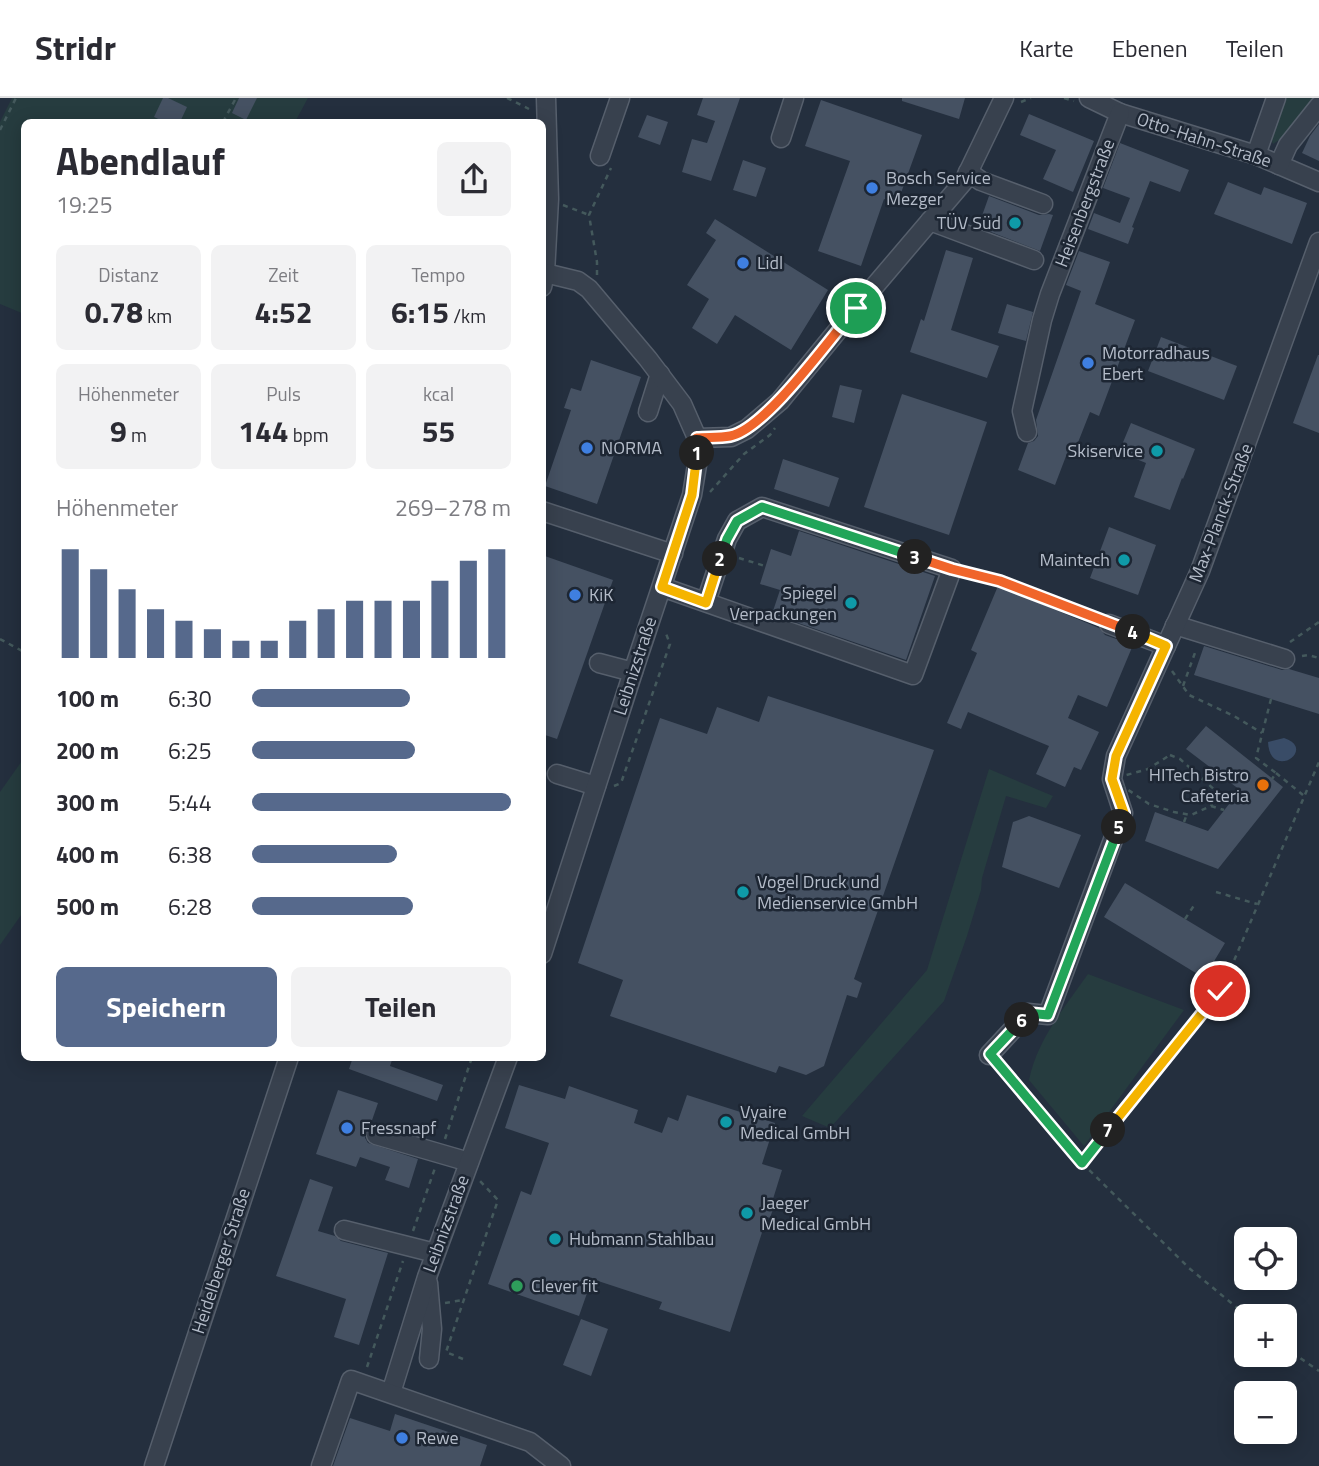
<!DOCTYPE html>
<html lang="de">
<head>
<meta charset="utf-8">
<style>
  :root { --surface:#fff; --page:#f2f2f3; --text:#2b2b33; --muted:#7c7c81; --line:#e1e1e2; --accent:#56698c }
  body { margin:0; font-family:"Titillium Web",sans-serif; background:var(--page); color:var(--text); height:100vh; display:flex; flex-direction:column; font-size:26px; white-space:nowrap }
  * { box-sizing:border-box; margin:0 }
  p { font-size:23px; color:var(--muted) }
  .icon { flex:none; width:38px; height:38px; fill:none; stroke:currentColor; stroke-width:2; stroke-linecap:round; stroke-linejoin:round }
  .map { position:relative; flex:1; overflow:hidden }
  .details { position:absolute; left:21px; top:21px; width:525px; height:942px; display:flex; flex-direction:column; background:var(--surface); border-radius:10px; box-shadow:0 4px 18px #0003 }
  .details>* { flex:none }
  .fabs { position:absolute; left:1234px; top:1129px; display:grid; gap:14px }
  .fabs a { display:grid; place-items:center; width:63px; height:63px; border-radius:10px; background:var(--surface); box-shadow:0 4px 18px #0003; font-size:35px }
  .pin { position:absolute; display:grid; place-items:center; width:60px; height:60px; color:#fff; margin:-30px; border:4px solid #fff; border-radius:50%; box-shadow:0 2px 7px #0007 }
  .km { position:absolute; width:35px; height:35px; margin:-18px; border-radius:50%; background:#222; color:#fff; font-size:19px; line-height:35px; text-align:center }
  .round { display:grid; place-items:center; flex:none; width:74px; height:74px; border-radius:10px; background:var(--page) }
  .summary { display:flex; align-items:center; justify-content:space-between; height:119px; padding:0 35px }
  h1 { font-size:38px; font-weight:700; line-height:52px }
  .figures { display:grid; grid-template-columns:repeat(3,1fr); gap:10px; height:119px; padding:7px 35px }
  .figures div { display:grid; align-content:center; border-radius:10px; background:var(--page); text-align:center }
  .figures b { font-size:30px; font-weight:700 }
  .figures small { font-size:19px; font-weight:400 }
  .figures p { font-size:19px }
  .chart { height:196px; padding:14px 35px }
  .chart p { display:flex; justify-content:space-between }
  .chart svg { width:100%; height:126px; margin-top:7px; stroke:var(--accent); stroke-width:6 }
  .cta { display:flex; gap:14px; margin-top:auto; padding:14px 35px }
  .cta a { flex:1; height:80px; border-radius:10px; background:var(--accent); color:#fff; font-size:28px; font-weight:700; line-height:80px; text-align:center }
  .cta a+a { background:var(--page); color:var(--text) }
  ul { padding:0 35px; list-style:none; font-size:23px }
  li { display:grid; grid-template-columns:112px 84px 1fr; align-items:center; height:52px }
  li i { height:18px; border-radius:9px; background:var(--accent) }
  header { display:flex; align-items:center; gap:42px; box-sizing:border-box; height:98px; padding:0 35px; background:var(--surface); border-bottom:2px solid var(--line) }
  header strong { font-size:33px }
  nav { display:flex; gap:38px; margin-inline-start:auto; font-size:24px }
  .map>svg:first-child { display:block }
</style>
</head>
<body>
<header>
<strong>Stridr</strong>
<nav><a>Karte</a><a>Ebenen</a><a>Teilen</a></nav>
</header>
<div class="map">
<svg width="1319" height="1368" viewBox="0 0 1319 1368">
  <rect width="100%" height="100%" fill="#242f3e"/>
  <g fill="#263c3f">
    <path d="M 12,0 L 308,0 L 295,24 L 24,24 L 24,216 L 0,206 L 0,24 Z"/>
    <path d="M 1283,0 L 1317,0 L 1296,31 L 1273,46 L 1270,37 Z"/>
    <path d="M 24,660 L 24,813 L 0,847 L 0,694 Z"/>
    <path d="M 989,671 L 1053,698 L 1046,710 L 1006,698 L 982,780 L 981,792 L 967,838 L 944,903 L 830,1030 L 802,1018 L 927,872 Z"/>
    <path d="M 1088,876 L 1184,912 L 1084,1048 L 1029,982 C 1037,942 1065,909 1088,876 Z"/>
  </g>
  <path fill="#394c67" d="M 1284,640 C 1318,651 1270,684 1268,644 Z"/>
  <g fill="#455162">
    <path d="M 163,0 L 168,0 L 187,9 L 180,24 L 165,24 L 154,19 Z"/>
    <path d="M 239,0 L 257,0 L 246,22 L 232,15 Z"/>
    <path d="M 703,0 L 740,0 L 711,83 L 682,74 L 692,41 L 707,45 L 715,23 L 697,17 Z"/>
    <path d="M 902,0 L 965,0 L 959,21 L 902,3 Z"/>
    <path d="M 821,2 L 922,37 L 897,106 L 884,101 L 861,168 L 818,153 L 850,63 L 805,48 Z"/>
    <path d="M 1029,16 L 1094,43 L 1073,94 L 1043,81 L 1056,52 L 1020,37 Z"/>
    <path d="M 647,17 L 668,24 L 660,47 L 638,39 Z"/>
    <path d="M 1319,26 L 1319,63 L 1302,55 L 1310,38 Z"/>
    <path d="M 1120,45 L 1189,72 L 1180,94 L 1150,83 L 1132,129 L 1134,130 L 1128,146 L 1088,131 L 1094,115 L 1120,125 L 1130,100 L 1103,90 Z"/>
    <path d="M 743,62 L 766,70 L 756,99 L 733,92 Z"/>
    <path d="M 1228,84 L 1261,97 L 1264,89 L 1307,105 L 1292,146 L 1214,116 Z"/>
    <path d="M 989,98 L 1039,117 L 1049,116 L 1053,117 L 1040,153 L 978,129 Z"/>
    <path d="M 715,121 L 828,192 L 791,252 L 735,217 L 717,246 L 692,230 L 709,201 L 687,187 L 716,142 L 706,135 Z"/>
    <path d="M 946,152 L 973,160 L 951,232 L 999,248 L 987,280 L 910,254 L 921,221 L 924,223 Z"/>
    <path d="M 1079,153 L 1110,164 L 1095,206 L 1135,222 L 1099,318 L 1090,314 L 1077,347 L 1071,345 L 1055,387 L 1018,372 L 1028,345 L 1034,343 L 1038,338 L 1036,322 L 1081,193 L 1066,187 Z"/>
    <path d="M 1007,206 L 1033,214 L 1026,243 L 998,235 Z"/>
    <path d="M 1161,239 L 1237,268 L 1224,302 L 1148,273 Z"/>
    <path d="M 1318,257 L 1319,257 L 1319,335 L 1293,325 Z"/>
    <path d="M 591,262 L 641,279 L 597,406 L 545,388 L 571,312 L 564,310 L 571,290 L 581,293 Z"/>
    <path d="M 840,287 L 862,292 L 854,325 L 832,319 Z"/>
    <path d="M 902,296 L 987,324 L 949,437 L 864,409 Z"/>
    <path d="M 1131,325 L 1195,351 L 1183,381 L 1182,380 L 1170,412 L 1134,399 L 1146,365 L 1119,354 Z"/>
    <path d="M 783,361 L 839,380 L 829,409 L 774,391 Z"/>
    <path d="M 1109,429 L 1156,447 L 1138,497 L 1090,480 Z"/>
    <path d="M 799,433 L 935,478 L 906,562 L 772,516 L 780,492 L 760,486 L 771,451 L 791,458 Z"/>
    <path d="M 542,457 L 613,482 L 557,641 L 542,636 Z"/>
    <path d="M 998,488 L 1099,530 L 1105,537 L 1133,547 L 1107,609 L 1078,597 L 1068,620 L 1099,634 L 1081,672 L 1074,669 L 1065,689 L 1036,676 L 1049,648 L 968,614 L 961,631 L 947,625 L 977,555 L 971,552 Z"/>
    <path d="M 1204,548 L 1282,572 L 1289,571 L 1319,580 L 1319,616 L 1194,577 Z"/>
    <path d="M 768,598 L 934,652 L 854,881 L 862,885 L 857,900 L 847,897 L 824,968 L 806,977 L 779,968 L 776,975 L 610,918 L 623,882 L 578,865 L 660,620 L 707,636 L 717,609 L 759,624 Z"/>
    <path d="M 1206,628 L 1283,689 L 1218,771 L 1145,743 L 1155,714 L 1208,733 L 1240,692 L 1186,651 Z"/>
    <path d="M 1029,718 L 1081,737 L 1059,790 L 1002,769 L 1013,724 Z"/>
    <path d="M 1125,785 L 1225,845 L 1204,880 L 1104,819 Z"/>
    <path d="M 353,959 L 393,959 L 390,968 L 443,987 L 437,1003 L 349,971 Z"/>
    <path d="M 519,987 L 565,1001 L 569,988 L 638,1012 L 634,1025 L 662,1035 L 668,1019 L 678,1023 L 687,997 L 775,1025 L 762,1066 L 782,1072 L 773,1101 L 775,1102 L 773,1111 L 770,1120 L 767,1119 L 730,1234 L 659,1211 L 662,1204 L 592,1181 L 579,1218 L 488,1186 L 521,1093 L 531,1097 L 549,1045 L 505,1030 Z"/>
    <path d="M 338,992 L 378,1005 L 370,1028 L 365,1035 L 365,1040 L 368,1045 L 418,1061 L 409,1090 L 385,1082 L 390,1069 L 360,1059 L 356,1069 L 316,1056 Z"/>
    <path d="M 310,1081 L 333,1089 L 318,1133 L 335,1138 L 341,1143 L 388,1155 L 359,1247 L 334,1239 L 346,1201 L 276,1178 Z"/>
    <path d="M 581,1221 L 608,1231 L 591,1278 L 563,1267 Z"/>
    <path d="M 395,1316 L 487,1347 L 480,1368 L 333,1368 L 350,1320 L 390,1333 Z"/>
  </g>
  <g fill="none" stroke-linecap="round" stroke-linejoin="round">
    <defs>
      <g id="minor">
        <path d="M 1089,0 L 1120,15 L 1256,57 L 1319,84"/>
        <path d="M 781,40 L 794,0"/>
        <path d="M 1256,57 L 1276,0"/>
        <path d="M 600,58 L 620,0"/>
        <path d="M 1279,67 L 1288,47 L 1319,8"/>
        <path d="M 968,74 L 981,83 L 1043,106"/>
        <path d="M 930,123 L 1034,162"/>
        <path d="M 542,189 L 545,175 L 549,101 L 546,0"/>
        <path d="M 648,314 L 660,276"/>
        <path d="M 1027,334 L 1022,313 L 1042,222 L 1050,196 L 1120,15"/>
        <path d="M 697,340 L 731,339 L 747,331 L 780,303 L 856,210 L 964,83 L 1004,0"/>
        <path d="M 542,413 L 673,456"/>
        <path d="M 662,489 L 913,577 L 952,471 L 762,409 L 737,423 L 727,441 L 706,504"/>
        <path d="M 1109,526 L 1166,548"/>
        <path d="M 1175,527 L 1285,561"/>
        <path d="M 599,565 L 633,574"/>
        <path d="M 557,676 L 596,688"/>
        <path d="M 542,856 L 633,574 L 692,397 L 697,367 L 697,340 L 682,306 L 648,261 L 589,191 L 578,183 L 545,175"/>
        <path d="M 989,957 L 1028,915 L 1048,917 L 1123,715 L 1112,681 L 1116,658 L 1200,473 L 1319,144"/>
        <path d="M 376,1037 L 469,1064"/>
        <path d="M 344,1132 L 435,1155"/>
        <path d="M 428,1185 L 432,1231 L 429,1261"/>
        <path d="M 391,1295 L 427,1179 L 508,959"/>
        <path d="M 154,1368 L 289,959"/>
        <path d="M 321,1368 L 351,1282 L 530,1344 L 561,1368"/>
      </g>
    </defs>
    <use href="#minor" stroke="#565f6c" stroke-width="21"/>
    <g stroke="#44595c" stroke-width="2.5" stroke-dasharray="5 5" stroke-linecap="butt">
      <path d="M 507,0 L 529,11"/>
      <path d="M 1064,0 L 1074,3"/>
      <path d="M 1021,4 L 1031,0"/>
      <path d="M 223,24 L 236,0"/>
      <path d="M 0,32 L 16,0"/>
      <path d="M 563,107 L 589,117"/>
      <path d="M 597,177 L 597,164 L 589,117 L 611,70"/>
      <path d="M 710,394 L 744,356 L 770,337 L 775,330"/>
      <path d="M 739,460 L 765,468"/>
      <path d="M 969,475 L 1000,483 L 1094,520"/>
      <path d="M 0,541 L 24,554"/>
      <path d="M 1290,544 L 1319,524"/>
      <path d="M 1302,558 L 1308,557 L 1319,560"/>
      <path d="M 1172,573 L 1189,597 L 1234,618 L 1262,635"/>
      <path d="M 1183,588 L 1196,552"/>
      <path d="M 1271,601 L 1256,660 L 1276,675 L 1272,681"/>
      <path d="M 1170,657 L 1180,661 L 1216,693 L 1211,708 L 1191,717 L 1174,714 L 1149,706 L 1112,681 L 1148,671 Z"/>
      <path d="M 1276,675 L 1303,697"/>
      <path d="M 1203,681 L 1210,670"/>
      <path d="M 614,688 L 621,685 L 670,546 L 665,533"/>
      <path d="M 1211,708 L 1224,712"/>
      <path d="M 1184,724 L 1187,716"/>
      <path d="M 1216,794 L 1257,806"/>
      <path d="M 1185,821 L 1195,806"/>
      <path d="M 1001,969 L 1082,1065"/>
      <path d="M 445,1041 L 472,959"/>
      <path d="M 413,1133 L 435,1070"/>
      <path d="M 445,1205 L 463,1202"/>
      <path d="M 1247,1218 L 1189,1170 L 1082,1065 L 1221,893 L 1319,664"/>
      <path d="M 1284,1249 L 1319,1273"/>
      <path d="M 463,1261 L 446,1254 L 498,1102 L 480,1083"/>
      <path d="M 367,1269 L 403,1163"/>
    </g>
    <use href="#minor" stroke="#38414e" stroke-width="18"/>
  </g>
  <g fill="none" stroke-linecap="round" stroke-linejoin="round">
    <defs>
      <path id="split-1" d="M 697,355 L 697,340 C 707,339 719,340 730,338 C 765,332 831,239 856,210"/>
      <path id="split-2" d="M 697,355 L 692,397 L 662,489 L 706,505 L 720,461"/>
      <path id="split-3" d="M 720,461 L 727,441 L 737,423 L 762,409 L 915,459"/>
      <path id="split-4" d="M 915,459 L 952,471 L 1000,483 L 1133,534"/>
      <path id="split-5" d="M 1119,729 L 1124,715 L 1112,681 L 1116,658 L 1166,548 L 1133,534"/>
      <path id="split-6" d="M 1022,922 L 1028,915 L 1048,917 L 1119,729"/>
      <path id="split-7" d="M 1022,922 L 990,956 L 1082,1065 L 1108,1032"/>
      <path id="split-8" d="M 1108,1032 L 1220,893"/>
    </defs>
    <use href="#split-1" stroke="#fff" stroke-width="14"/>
    <use href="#split-2" stroke="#fff" stroke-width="14"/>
    <use href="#split-3" stroke="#fff" stroke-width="14"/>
    <use href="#split-4" stroke="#fff" stroke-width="14"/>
    <use href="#split-5" stroke="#fff" stroke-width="14"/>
    <use href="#split-6" stroke="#fff" stroke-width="14"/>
    <use href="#split-7" stroke="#fff" stroke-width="14"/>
    <use href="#split-8" stroke="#fff" stroke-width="14"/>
    <use href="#split-1" stroke="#f0652b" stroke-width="9"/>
    <use href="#split-2" stroke="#f5b400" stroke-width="9"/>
    <use href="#split-3" stroke="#22a559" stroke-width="9"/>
    <use href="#split-4" stroke="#f0652b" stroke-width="9"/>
    <use href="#split-5" stroke="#f5b400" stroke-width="9"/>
    <use href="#split-6" stroke="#22a559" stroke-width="9"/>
    <use href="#split-7" stroke="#22a559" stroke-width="9"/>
    <use href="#split-8" stroke="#f5b400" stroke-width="9"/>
  </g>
  <g fill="#3f7fe0" stroke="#1d2633" stroke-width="2.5">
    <circle cx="872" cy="90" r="7"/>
    <circle cx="743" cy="165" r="7"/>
    <circle cx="1088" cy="265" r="7"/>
    <circle cx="587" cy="350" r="7"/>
    <circle cx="575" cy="497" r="7"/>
    <circle cx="347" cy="1030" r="7"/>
    <circle cx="402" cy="1340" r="7"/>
  </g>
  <g fill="#0f9aa8" stroke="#1d2633" stroke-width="2.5">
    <circle cx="1015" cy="125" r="7"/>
    <circle cx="1157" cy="353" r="7"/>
    <circle cx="1124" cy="462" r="7"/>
    <circle cx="851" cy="505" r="7"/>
    <circle cx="743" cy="794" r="7"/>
    <circle cx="726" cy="1024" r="7"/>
    <circle cx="747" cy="1115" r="7"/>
    <circle cx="555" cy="1141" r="7"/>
  </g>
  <circle fill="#e8710a" stroke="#1d2633" stroke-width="2.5" cx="1263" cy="687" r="7"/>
  <circle fill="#2e9e5b" stroke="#1d2633" stroke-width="2.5" cx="517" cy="1188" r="7"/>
  <g text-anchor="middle" stroke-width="5" stroke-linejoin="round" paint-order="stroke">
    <g font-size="18" fill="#b4bcc9" stroke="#1d2633">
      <text transform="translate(1204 42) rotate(18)" y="6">Otto-Hahn-Straße</text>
      <text transform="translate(1085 105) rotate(-69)" y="6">Heisenbergstraße</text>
      <text transform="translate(1221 415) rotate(-69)" y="6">Max-Planck-Straße</text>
      <text transform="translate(635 568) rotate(-72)" y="6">Leibnizstraße</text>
      <text transform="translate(446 1126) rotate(-70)" y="6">Leibnizstraße</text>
      <text transform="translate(221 1163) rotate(-72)" y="6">Heidelberger Straße</text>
    </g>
    <g font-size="18" fill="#b4bcc9" stroke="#1d2633" text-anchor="start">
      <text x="886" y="86">Bosch Service<tspan x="886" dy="21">Mezger</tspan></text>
      <text x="1001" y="131" text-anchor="end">TÜV Süd</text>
      <text x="757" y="171">Lidl</text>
      <text x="1102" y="261">Motorradhaus<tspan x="1102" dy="21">Ebert</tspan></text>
      <text x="601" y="356">NORMA</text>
      <text x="1143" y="359" text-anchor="end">Skiservice</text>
      <text x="1110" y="468" text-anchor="end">Maintech</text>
      <text x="837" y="501" text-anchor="end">Spiegel<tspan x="837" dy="21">Verpackungen</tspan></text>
      <text x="589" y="503">KiK</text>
      <text x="1249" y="683" text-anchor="end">HITech Bistro<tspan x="1249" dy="21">Cafeteria</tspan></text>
      <text x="757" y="790">Vogel Druck und<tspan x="757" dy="21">Medienservice GmbH</tspan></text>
      <text x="740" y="1020">Vyaire<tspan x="740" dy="21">Medical GmbH</tspan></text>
      <text x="361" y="1036">Fressnapf</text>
      <text x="761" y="1111">Jaeger<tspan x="761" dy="21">Medical GmbH</tspan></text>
      <text x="569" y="1147">Hubmann Stahlbau</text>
      <text x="531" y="1194">Clever fit</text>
      <text x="416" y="1346">Rewe</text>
    </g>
  </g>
</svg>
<div class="fabs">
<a><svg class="icon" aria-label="locate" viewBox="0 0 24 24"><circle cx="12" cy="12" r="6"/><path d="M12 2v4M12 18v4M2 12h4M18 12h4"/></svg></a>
<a>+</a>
<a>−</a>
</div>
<div class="pin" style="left:856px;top:210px;background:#1e9e55"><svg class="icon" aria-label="arrive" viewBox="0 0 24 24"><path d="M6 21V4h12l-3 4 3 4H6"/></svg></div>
<div class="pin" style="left:1220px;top:893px;background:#d93025"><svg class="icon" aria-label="check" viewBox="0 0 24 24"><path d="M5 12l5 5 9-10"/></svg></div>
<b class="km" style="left:697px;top:355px">1</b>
<b class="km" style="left:720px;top:461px">2</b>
<b class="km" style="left:915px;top:459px">3</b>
<b class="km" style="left:1133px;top:534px">4</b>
<b class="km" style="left:1119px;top:729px">5</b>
<b class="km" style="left:1022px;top:922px">6</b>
<b class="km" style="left:1108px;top:1032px">7</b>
<section class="details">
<div class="summary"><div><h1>Abendlauf</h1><p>19:25</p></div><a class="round"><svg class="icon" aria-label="share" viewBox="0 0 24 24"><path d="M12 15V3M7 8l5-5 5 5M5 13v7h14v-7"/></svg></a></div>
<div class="figures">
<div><p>Distanz</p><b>0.78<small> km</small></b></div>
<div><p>Zeit</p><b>4:52</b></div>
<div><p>Tempo</p><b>6:15<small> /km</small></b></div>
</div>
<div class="figures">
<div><p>Höhenmeter</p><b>9<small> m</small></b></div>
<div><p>Puls</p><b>144<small> bpm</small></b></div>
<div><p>kcal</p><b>55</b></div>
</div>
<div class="chart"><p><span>Höhenmeter</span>269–278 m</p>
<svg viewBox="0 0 160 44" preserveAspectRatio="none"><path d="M5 44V6M15 44V13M25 44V20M35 44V27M45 44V31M55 44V34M65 44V38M75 44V38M85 44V31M95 44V27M105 44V24M115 44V24M125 44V24M135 44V17M145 44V10M155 44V6"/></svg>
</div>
<ul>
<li><b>100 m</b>6:30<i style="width:61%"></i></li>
<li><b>200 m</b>6:25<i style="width:63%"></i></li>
<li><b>300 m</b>5:44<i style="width:100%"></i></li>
<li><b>400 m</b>6:38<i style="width:56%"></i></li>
<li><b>500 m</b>6:28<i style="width:62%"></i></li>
</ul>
<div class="cta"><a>Speichern</a><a>Teilen</a></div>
</section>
</div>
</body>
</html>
